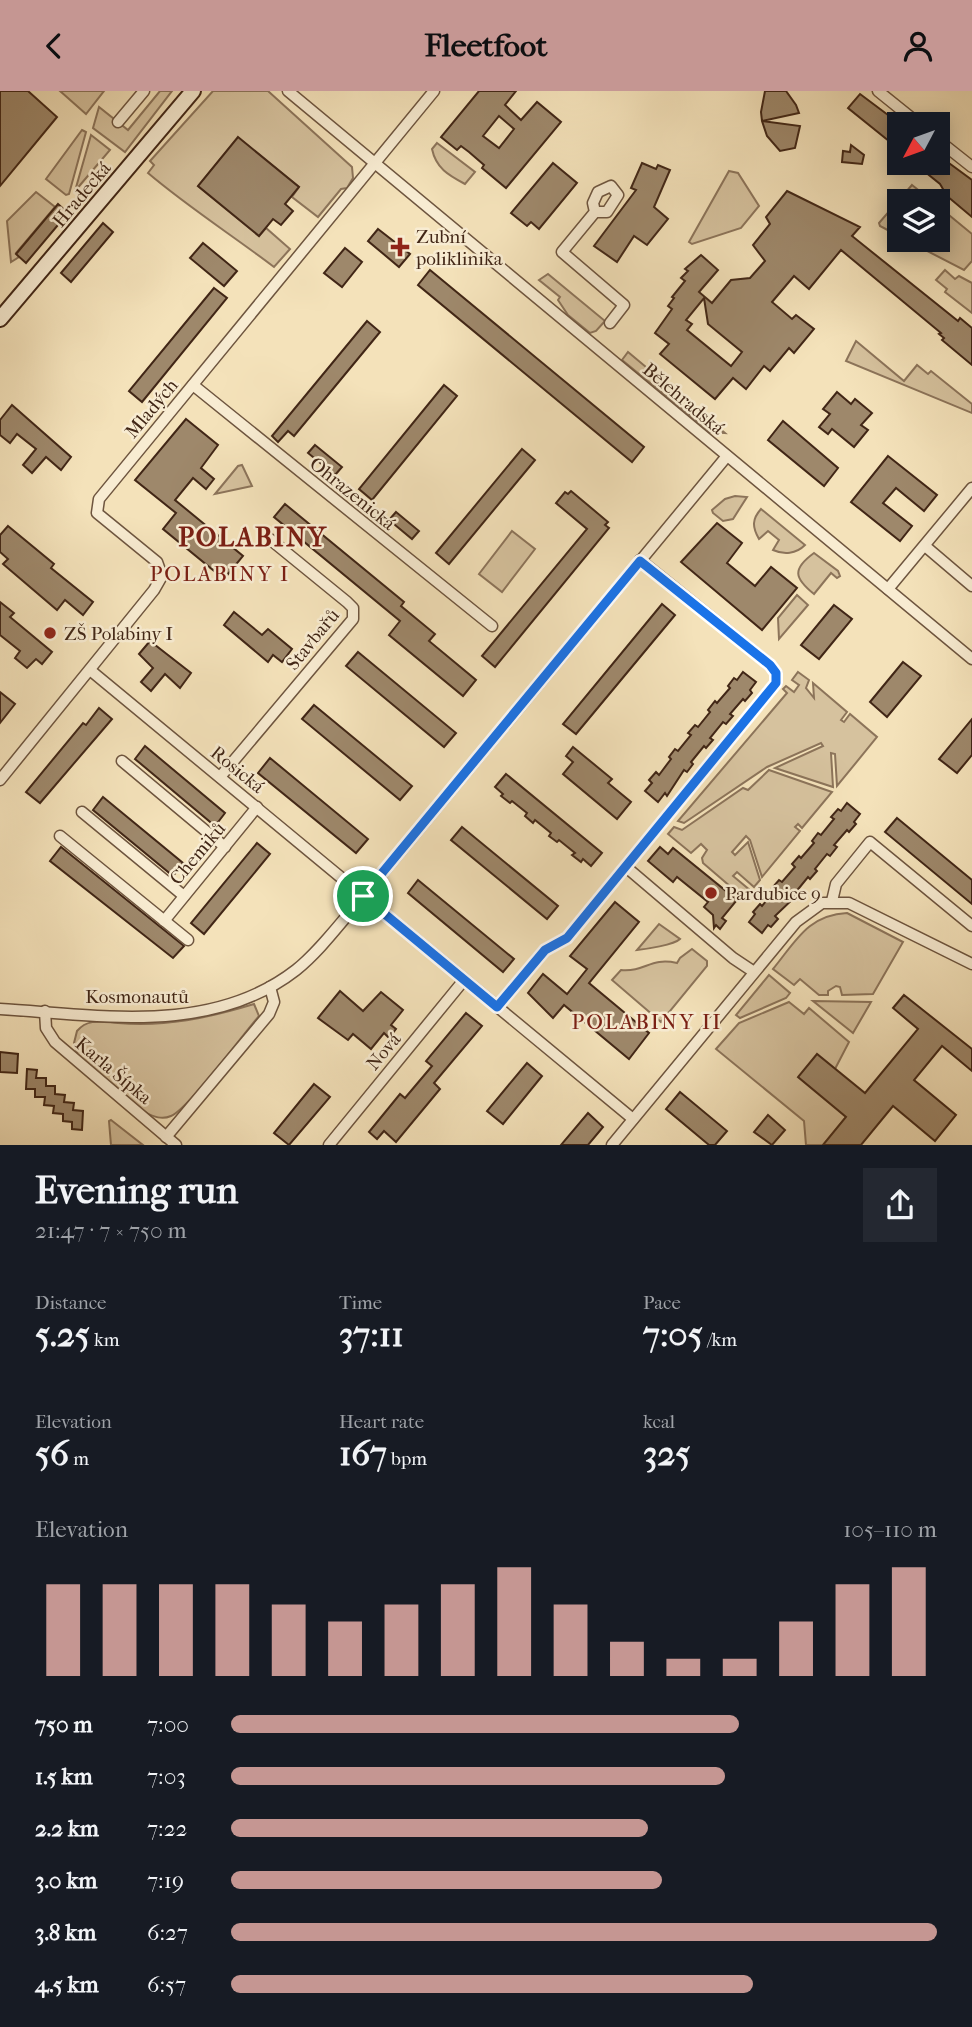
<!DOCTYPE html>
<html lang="en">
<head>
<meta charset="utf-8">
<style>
  :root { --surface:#171b24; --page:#242831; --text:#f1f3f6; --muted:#9ea1a6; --accent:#c59692 }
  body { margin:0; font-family:"IM FELL French Canon",serif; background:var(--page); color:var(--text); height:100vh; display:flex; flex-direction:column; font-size:26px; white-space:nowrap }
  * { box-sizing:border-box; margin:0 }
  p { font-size:23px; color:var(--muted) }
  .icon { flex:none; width:38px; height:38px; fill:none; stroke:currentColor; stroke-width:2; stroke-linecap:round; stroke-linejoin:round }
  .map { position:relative; height:1054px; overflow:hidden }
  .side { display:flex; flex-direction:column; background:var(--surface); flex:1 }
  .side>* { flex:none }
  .needle { width:46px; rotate:229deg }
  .buttons { position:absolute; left:887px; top:21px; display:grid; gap:14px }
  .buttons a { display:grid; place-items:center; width:63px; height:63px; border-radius:0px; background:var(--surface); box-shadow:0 4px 18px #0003; font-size:35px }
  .pin { position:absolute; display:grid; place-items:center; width:60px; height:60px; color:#fff; margin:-30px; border:4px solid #fff; border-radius:50%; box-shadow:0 2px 7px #0007 }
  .round { display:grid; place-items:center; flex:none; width:74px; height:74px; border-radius:0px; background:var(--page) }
  .summary { display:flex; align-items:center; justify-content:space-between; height:119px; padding:0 35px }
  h1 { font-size:38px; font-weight:800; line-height:52px }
  .stats { display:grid; grid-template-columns:repeat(3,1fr); gap:10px; height:119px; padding:7px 35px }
  .stats div { display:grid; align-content:center }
  .stats b { font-size:35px; font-weight:800 }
  .stats small { font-size:19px; font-weight:400 }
  .stats p { font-size:19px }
  .chart { height:196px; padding:14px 35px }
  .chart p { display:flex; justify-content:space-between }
  .chart svg { width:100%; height:126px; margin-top:7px; stroke:var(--accent); stroke-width:6 }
  ul { padding:0 35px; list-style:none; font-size:23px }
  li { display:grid; grid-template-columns:112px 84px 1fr; align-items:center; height:52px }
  li i { height:18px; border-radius:9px; background:var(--accent) }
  header { display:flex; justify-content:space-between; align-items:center; height:91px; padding:0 35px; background:var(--accent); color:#111; font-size:32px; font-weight:800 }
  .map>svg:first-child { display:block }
</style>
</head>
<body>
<header><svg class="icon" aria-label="back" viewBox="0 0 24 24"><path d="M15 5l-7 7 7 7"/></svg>Fleetfoot<svg class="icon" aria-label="person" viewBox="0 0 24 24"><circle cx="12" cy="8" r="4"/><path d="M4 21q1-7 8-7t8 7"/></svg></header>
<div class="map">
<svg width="972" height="1054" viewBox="0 0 972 1054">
  <rect width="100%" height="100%" fill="#f4e2ba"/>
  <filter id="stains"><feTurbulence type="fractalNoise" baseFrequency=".00286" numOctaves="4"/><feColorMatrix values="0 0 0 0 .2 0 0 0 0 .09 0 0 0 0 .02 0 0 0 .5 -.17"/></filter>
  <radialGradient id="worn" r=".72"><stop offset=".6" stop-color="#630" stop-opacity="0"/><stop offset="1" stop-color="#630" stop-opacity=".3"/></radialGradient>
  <g fill="#d6c29e" stroke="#8c745a" stroke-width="2">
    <path d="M 60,0 L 104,0 L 86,23 Z"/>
    <path d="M 160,0 L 172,0 L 125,61 L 93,37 L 99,16 L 128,39 Z"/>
    <path d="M 213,0 L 268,0 L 352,76 L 353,87 L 347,97 L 341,98 L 318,126 L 292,106 L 299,96 L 238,47 L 198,95 L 259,145 L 266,137 L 290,158 L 274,176 C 232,144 188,116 148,82 L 154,74 L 150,70 Z"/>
    <path d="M 82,39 L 86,41 L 69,103 L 66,104 L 46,88 Z"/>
    <path d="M 91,44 L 110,59 L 75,100 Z"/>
    <path d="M 437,52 L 475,81 L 465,93 C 448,84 436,77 432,58 Z"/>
    <path d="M 729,80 L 738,82 L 759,115 L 741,137 L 692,153 L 689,151 Z"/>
    <path d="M 912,94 L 932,110 L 900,110 L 899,145 L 880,135 L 879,132 Z"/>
    <path d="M 36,101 L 55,116 L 16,162 L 19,166 L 11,171 L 7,130 Z"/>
    <path d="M 938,115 L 972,143 L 972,170 L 964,179 L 906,149 L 938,149 Z"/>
    <path d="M 945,179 L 955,188 L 959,185 L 972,192 L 972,222 L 945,201 L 947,198 L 936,189 Z"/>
    <path d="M 548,183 L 605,230 L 596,240 L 590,242 L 568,224 L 558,209 L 560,206 L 539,189 Z"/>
    <path d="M 856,250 L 904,290 L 917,274 L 928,283 L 931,280 L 972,313 L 972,322 L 846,270 Z"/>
    <path d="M 628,261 L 725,342 L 710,341 L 622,269 Z"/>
    <path d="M 242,374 L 252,395 L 215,403 L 238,375 Z"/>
    <path d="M 735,405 L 747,406 L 733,428 L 723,430 L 713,422 L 712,419 L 725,408 Z"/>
    <path d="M 761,418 L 805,454 C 796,463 784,464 773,459 L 779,449 L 768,440 L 759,448 C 752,436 752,428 761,418 Z"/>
    <path d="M 512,440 L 535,458 L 502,501 L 479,483 Z"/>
    <path d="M 814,462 L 838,480 L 840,485 L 837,487 L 831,482 L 814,503 C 794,487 792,478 814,462 Z"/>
    <path d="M 797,504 L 808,514 L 779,548 L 778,527 Z"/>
    <path d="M 798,581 L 809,589 L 806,597 L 814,607 L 813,592 L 847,621 L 841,629 L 844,631 L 850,623 L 877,646 L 837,695 L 835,663 L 831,662 L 833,696 L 775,677 L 823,655 L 821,652 L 767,676 L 684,732 L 678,730 L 787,602 L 783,598 L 786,595 L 794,601 L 799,594 L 792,589 Z"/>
    <path d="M 769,679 L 832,701 L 802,737 L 798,733 L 795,736 L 800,740 L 762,786 L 750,749 L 746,745 L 732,761 L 735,764 L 748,751 L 760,789 L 754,796 L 737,781 L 733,785 L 751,800 L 745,808 L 703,772 L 702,767 L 707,759 L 701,753 L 691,762 L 668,743 L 674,736 L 682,739 L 743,697 L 748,699 Z"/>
    <path d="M 847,822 L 903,851 L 873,903 L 842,904 L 840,896 L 836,895 L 828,900 L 828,904 L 819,904 L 800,888 L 794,894 L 773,878 C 796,850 808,824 847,822 Z"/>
    <path d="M 659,833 L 680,848 C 674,854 646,858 637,859 Z"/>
    <path d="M 692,858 L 707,870 L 707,875 L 661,931 L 612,889 L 621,879 C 646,881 650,866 677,872 L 680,867 Z"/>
    <path d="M 769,884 L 790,902 L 786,907 L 740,927 L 736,924 Z"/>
    <path d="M 813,910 L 871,911 L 853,942 Z"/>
    <path d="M 789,911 L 804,923 L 809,917 L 849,951 L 835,978 L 846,1026 L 823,1054 L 806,1054 L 804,1030 L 716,958 L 739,932 Z"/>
    <path d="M 254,913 L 259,925 C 243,943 188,1018 171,1025 C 162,1029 154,1026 145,1021 L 78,965 L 74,952 L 77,940 C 88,927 102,931 118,932 C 166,936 208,927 254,913 Z"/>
    <path d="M 111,1029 L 143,1054 L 111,1054 L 109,1030 Z"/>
  </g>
  <g fill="#9e886b" stroke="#412616" stroke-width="2" fill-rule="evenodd">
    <path d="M 0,0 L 28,0 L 57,26 L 0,95 Z"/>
    <path d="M 479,0 L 516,0 L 505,14 L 521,29 L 537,11 L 561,31 L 506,97 L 482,77 L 484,74 L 469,61 L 461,55 L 457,59 L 441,46 ZM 499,25 L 514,38 L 499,57 L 483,45 Z"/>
    <path d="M 765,0 L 786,0 L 796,14 L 799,22 L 762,30 L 800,35 L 795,57 L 780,60 L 767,45 L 762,30 L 761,21 Z"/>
    <path d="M 860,3 L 900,33 L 900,59 L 848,17 Z"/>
    <path d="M 238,46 L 299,96 L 285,113 L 293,120 L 281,134 L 273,128 L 259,145 L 198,95 Z"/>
    <path d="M 851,54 L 864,64 L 862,73 L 842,71 L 843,60 L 850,61 Z"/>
    <path d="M 938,64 L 972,89 L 972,126 L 941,100 L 943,98 L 940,93 L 914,72 L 938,72 Z"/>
    <path d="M 553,72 L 577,92 L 539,138 L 531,131 L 527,135 L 511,122 Z"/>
    <path d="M 642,72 L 656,78 L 658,74 L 670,79 L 654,116 L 668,128 L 647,154 L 634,145 L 617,171 L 594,155 L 636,99 L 631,97 Z"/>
    <path d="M 787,100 L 860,136 L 852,145 L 958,230 L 960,227 L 972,237 L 972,274 L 942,249 L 944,247 L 939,243 L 941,242 L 841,159 L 809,198 L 794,185 L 772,211 L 792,228 L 796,224 L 814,238 L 794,262 L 789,257 L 770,280 L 764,275 L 746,298 L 733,287 L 715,308 L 660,263 L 669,253 L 655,242 L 672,218 L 668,215 L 674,207 L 672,206 L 685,190 L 681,187 L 688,180 L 685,178 L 701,164 L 718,179 L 699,201 L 712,212 L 731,189 L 750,187 L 765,170 L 753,154 L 770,133 L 766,126 ZM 704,207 L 708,233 L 742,261 L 731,275 L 687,239 L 692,233 L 686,229 Z"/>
    <path d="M 58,113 L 68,122 L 26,172 L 16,163 Z"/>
    <path d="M 103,132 L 113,141 L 71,191 L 61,182 Z"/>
    <path d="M 378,138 L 410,163 L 399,176 L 368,150 Z"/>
    <path d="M 203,152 L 237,180 L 224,195 L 190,167 Z"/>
    <path d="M 345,157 L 362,171 L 342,196 L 324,182 Z"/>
    <path d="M 430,179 L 644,356 L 632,371 L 418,194 Z"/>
    <path d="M 214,197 L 227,207 L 142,311 L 129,300 Z"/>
    <path d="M 367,230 L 380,241 L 294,345 L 288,340 L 278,351 L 272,345 Z"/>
    <path d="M 444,294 L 457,305 L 372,409 L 359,398 Z"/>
    <path d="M 837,301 L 851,313 L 855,308 L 872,322 L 861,334 L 868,339 L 854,356 L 832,338 L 828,343 L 819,336 L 830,323 L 823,318 Z"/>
    <path d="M 12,314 L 71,366 L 61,379 L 46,366 L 32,382 L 23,374 L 36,358 L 17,343 L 10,352 L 0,344 L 0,329 Z"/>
    <path d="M 186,328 L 218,354 L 201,377 L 214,388 L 206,398 L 193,387 L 175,409 L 243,465 L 224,488 L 163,438 L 176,422 L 135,389 Z"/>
    <path d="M 783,330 L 838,377 L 824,395 L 768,349 Z"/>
    <path d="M 315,354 L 342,376 L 335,384 L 308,362 Z"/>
    <path d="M 522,358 L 535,369 L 449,473 L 436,462 Z"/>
    <path d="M 888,365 L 937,404 L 924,420 L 896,397 L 883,412 L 912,435 L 900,450 L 851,411 Z"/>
    <path d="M 571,400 L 608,431 L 605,434 L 609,437 L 495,576 L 482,565 L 587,438 L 556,412 L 565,401 L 568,403 Z"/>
    <path d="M 285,413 L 404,511 L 401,515 L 435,543 L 429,550 L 476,589 L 463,605 L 389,544 L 400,530 L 274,426 Z"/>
    <path d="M 396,421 L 419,440 L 412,448 L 389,429 Z"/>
    <path d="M 717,432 L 742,452 L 727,472 L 755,495 L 771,476 L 797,497 L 762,539 L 681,471 Z"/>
    <path d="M 8,435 L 54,473 L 51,477 L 93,511 L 83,524 L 65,509 L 57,519 L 3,473 L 8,468 L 0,461 L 0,444 Z"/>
    <path d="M 0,511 L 14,522 L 10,526 L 52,561 L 42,573 L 36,568 L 27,577 L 15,567 L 20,560 L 0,544 Z"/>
    <path d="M 662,513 L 675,524 L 576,643 L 563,633 Z"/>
    <path d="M 834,514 L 852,528 L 819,568 L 801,554 Z"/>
    <path d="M 234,521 L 262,544 L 268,538 L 292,558 L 282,571 L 273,564 L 268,571 L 224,534 Z"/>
    <path d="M 150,550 L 191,582 L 180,597 L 165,583 L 151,600 L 141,591 L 153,577 L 139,563 Z"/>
    <path d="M 358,561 L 456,642 L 444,656 L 346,575 Z"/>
    <path d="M 903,571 L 921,585 L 887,626 L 870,611 Z"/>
    <path d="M 743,581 L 756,591 L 750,599 L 752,602 L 745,610 L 743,608 L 730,623 L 733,625 L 726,633 L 723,631 L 710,647 L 713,649 L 706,657 L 704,655 L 691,671 L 693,673 L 687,681 L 684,679 L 667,705 L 665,702 L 658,711 L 645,700 L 652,692 L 649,689 L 656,681 L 659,684 L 671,668 L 669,666 L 675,658 L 678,660 L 691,644 L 688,642 L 695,634 L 698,636 L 710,621 L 708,619 L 715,610 L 717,612 L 730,597 L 728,595 L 734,587 L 737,589 Z"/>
    <path d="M 0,601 L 15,613 L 0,632 Z"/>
    <path d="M 314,614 L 412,695 L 400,709 L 302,628 Z"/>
    <path d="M 99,617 L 112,628 L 40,712 L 26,701 L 83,632 L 86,634 Z"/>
    <path d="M 972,628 L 972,664 L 957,682 L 939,668 Z"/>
    <path d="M 145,655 L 225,722 L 215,735 L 135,668 Z"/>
    <path d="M 573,656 L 612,688 L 608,692 L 631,711 L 617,728 L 563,683 L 573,671 L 566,665 Z"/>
    <path d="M 270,667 L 368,748 L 356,762 L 258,682 Z"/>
    <path d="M 506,683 L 602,762 L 591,775 L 583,768 L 581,771 L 572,764 L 575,762 L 559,749 L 557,751 L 549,745 L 551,742 L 535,729 L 533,732 L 525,725 L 527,722 L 512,710 L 510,712 L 501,705 L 503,703 L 495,696 Z"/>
    <path d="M 103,706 L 183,772 L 173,785 L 93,719 Z"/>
    <path d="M 847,712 L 860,723 L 854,731 L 856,733 L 849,741 L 847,739 L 834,754 L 837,756 L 830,765 L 827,763 L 815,778 L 817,780 L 810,788 L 808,786 L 795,802 L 797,804 L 775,825 L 778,828 L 771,836 L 768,834 L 762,842 L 749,831 L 755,823 L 753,821 L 760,813 L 762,815 L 775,799 L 772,797 L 779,789 L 782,791 L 795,776 L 792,773 L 799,765 L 801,767 L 814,752 L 812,750 L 818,742 L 821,744 L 834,728 L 831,726 L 838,718 L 841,720 Z"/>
    <path d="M 897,727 L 972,789 L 972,813 L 885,741 Z"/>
    <path d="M 462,736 L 558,815 L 547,828 L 451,749 Z"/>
    <path d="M 257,752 L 270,763 L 204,843 L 191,832 Z"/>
    <path d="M 61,756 L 184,855 L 173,867 L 50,770 Z"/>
    <path d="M 660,756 L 668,763 L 673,757 L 737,809 L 722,827 L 726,830 L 720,838 L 716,834 L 714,837 L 713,824 L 704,816 L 708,811 L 677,786 L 673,791 L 648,770 Z"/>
    <path d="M 418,789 L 514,868 L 503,881 L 408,802 Z"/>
    <path d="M 615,811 L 639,831 L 589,892 L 649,942 L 629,968 L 564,914 L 553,927 L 528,902 L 543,883 L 567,903 L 587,878 L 570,865 Z"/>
    <path d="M 340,900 L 363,920 L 381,901 L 403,919 L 391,934 L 396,938 L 389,947 L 384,942 L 371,958 L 353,943 L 348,949 L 318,927 Z"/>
    <path d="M 904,904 L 972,958 L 972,980 L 942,955 L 914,989 L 956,1024 L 935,1050 L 893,1015 L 861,1054 L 823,1054 L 846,1026 L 798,986 L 817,963 L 865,1002 L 918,938 L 893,917 Z"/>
    <path d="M 466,922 L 482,935 L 434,992 L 440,998 L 396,1051 L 384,1040 L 377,1048 L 369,1041 L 400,1003 L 405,1007 L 432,975 L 426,970 Z"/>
    <path d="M 0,961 L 18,963 L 17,982 L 0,981 Z"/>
    <path d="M 527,972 L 542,985 L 503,1033 L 487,1020 Z"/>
    <path d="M 27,978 L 37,979 L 36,987 L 46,987 L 46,995 L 55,995 L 55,1003 L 65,1004 L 64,1011 L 74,1012 L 73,1019 L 83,1020 L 82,1039 L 72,1038 L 72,1031 L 63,1030 L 63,1023 L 53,1022 L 54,1015 L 44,1014 L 45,1006 L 35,1006 L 35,998 L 26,998 Z"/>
    <path d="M 314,993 L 330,1006 L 289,1054 L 274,1042 Z"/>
    <path d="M 680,1001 L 727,1040 L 715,1054 L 709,1054 L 666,1018 Z"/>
    <path d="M 588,1022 L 603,1036 L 588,1054 L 561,1054 Z"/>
    <path d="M 768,1024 L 785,1039 L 772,1054 L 754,1041 Z"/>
  </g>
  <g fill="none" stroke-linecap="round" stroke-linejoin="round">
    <defs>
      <g id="street">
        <path d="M 288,0 L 972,568"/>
        <path d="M 878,0 L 919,33"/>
        <path d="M 118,31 L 144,0"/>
        <path d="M 938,49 L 972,76"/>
        <path d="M 595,121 L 607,121 L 618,104 L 611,95 L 598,101 L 593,112 L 595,121 L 562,161 L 624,214 L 610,232"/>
        <path d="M 193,294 L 492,535"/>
        <path d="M 925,455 L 972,495"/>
        <path d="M 888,498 L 972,397"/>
        <path d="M 90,579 L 633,1028"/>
        <path d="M 122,670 L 225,756"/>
        <path d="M 220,686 L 353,528 L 353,517 L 347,511 L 266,445"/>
        <path d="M 0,689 L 154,499 L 162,485 L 157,471 L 97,422 L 99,408 L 434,0"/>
        <path d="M 82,721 L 184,805"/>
        <path d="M 60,745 L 188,849"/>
        <path d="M 626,776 L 733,867 L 754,881"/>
        <path d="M 832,810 L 836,793 L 870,751 L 972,835"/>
        <path d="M 164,830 L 257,716"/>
        <path d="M 497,916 L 545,859 L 567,847 L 776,592 L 776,582 L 770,574 L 640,469"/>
        <path d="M 0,918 C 100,924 211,945 296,879 C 317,862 334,840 351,820 L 727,365"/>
        <path d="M 45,920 L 46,937 L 55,951 L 176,1054"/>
        <path d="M 166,1046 L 269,923 L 274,911 L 270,896"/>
        <path d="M 329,1054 L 464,889"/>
        <path d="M 612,1054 L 796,831 L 822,812 L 849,812 L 972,873"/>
      </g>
      <path id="secondary" d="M 0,228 L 193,0"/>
    </defs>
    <use href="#street" stroke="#6e553f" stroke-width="13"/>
    <use href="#secondary" stroke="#412616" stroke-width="18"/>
    <use href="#street" stroke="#f8ecd2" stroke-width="10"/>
    <use href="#secondary" stroke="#f8ecd2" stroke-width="14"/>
  </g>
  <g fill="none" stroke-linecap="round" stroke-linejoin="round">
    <defs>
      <path id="route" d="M 640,470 L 770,574 L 776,582 L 776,592 L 567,847 L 545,859 L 497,916 L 363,805 Z"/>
    </defs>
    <use href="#route" stroke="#fff" stroke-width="14"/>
    <use href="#route" stroke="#1a73e8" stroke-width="9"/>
  </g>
  <g fill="#8f2418" stroke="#f8ecd2" stroke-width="2.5">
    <path d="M396.5 145.5h7v7h7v7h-7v7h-7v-7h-7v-7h7z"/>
    <circle cx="50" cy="542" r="7"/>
    <circle cx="711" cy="802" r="7"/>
  </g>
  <g text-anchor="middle" stroke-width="5" stroke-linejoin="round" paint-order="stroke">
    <g font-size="19" fill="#412616" stroke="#f8ecd2">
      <text transform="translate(81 103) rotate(-50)" y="7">Hradecká</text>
      <text transform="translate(684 307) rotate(40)" y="7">Bělehradská</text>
      <text transform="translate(151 317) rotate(-50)" y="7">Mladých</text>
      <text transform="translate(353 402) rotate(39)" y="7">Ohrazenická</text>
      <text transform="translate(312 548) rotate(-51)" y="7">Stavbařů</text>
      <text transform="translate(238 678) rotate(39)" y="7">Rosická</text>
      <text transform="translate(197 762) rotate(-50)" y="7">Chemiků</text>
      <text x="137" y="912">Kosmonautů</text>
      <text transform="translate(383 960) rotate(-50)" y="7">Nová</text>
      <text transform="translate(114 979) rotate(40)" y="7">Karla Šípka</text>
    </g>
    <g font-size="19" fill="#412616" stroke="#f8ecd2" text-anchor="start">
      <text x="416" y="152">Zubní<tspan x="416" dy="22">poliklinika</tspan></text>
      <text x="64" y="549">ZŠ Polabiny I</text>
      <text x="725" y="809">Pardubice 9</text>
    </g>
    <g font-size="21" letter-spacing="2" fill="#7a1f14" stroke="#f8ecd2">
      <text x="220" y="490">POLABINY I</text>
      <text x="647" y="938">POLABINY II</text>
    </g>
    <g font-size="26" font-weight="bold" letter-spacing="2" fill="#7a1f14" stroke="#f8ecd2">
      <text x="253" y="455">POLABINY</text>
    </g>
  </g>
  <rect width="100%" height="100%" filter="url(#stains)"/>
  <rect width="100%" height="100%" fill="url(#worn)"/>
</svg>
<div class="buttons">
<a><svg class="needle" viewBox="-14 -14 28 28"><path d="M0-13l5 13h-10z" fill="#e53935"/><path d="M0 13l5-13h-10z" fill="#9ea1a6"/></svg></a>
<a><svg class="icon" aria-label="layers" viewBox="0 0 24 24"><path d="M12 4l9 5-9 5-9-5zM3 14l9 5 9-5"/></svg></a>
</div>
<div class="pin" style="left:363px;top:805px;background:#1e9e55"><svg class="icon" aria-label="arrive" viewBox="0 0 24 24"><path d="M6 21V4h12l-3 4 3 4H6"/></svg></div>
</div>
<section class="side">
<div class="summary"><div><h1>Evening run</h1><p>21:47 · 7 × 750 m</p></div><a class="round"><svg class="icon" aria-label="share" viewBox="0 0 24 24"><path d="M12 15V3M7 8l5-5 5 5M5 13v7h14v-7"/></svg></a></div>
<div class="stats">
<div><p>Distance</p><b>5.25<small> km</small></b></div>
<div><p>Time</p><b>37:11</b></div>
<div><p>Pace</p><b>7:05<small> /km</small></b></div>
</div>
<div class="stats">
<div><p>Elevation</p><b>56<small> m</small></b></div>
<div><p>Heart rate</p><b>167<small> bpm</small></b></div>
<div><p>kcal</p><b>325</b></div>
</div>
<div class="chart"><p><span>Elevation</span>105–110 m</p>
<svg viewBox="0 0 160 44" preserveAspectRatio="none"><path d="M5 44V12M15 44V12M25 44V12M35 44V12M45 44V19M55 44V25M65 44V19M75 44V12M85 44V6M95 44V19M105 44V32M115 44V38M125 44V38M135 44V25M145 44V12M155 44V6"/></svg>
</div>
<ul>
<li><b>750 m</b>7:00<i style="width:72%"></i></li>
<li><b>1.5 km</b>7:03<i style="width:70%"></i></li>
<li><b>2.2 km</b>7:22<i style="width:59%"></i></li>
<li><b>3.0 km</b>7:19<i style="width:61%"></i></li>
<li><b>3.8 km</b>6:27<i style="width:100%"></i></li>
<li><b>4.5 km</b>6:57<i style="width:74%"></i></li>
</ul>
</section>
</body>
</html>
